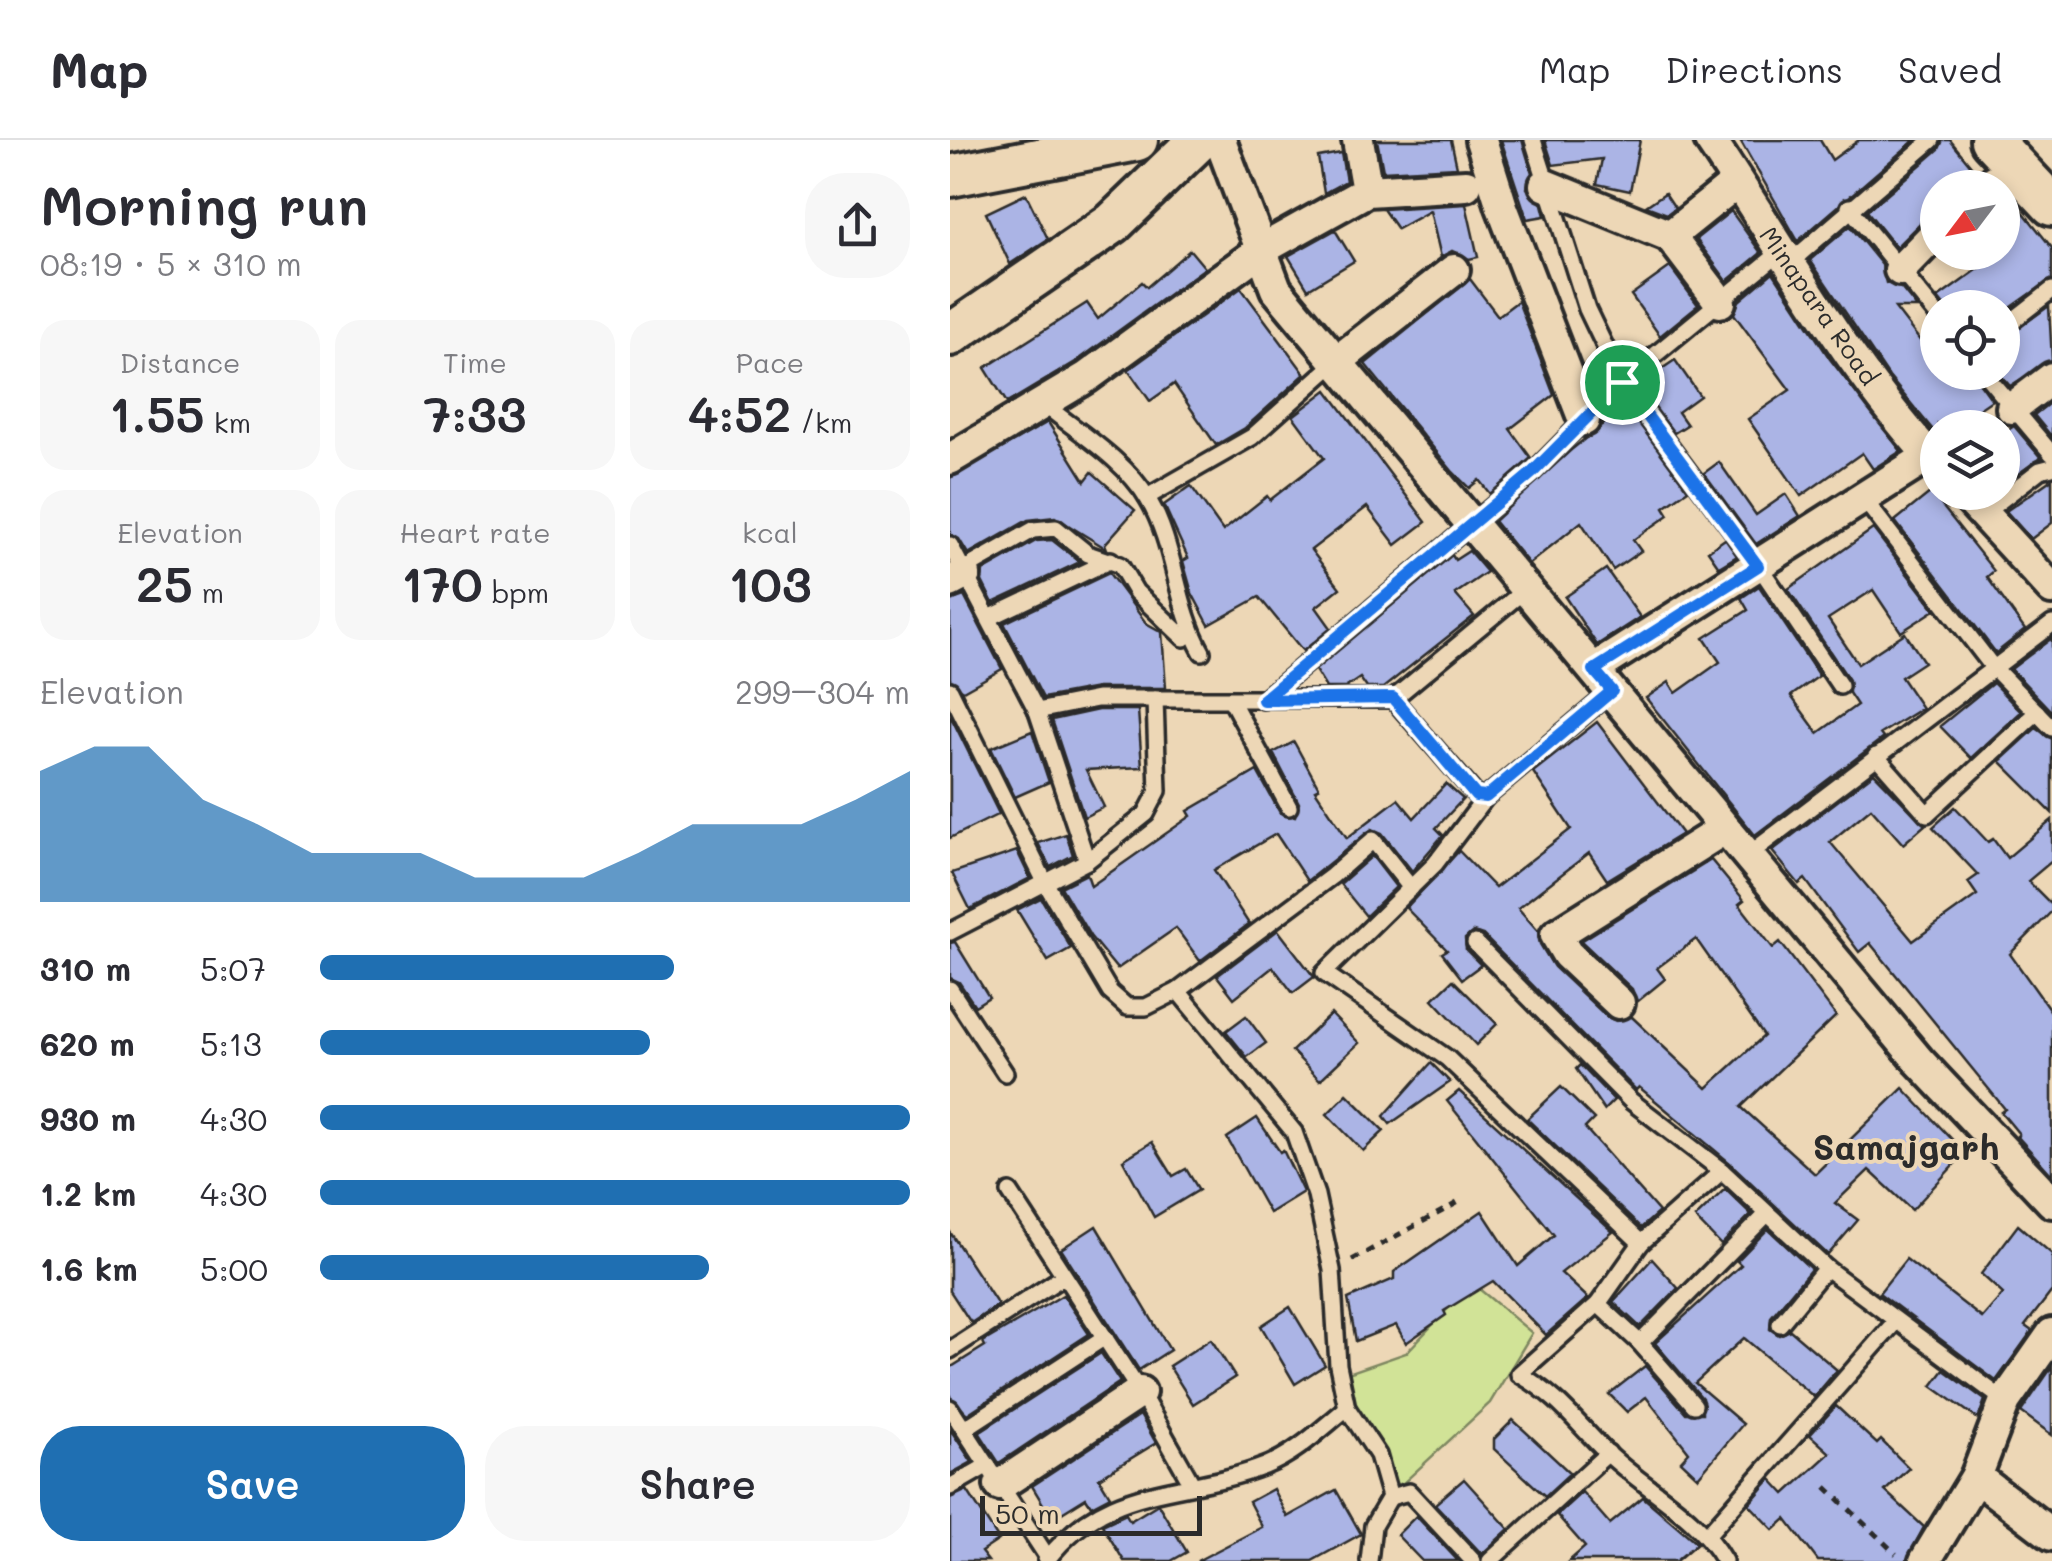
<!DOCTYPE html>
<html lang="en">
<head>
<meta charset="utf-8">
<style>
  :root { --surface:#fff; --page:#f7f7f7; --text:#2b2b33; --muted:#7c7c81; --line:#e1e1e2; --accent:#1f6fb2 }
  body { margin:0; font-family:Mali,sans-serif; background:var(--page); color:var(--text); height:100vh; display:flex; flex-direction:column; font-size:38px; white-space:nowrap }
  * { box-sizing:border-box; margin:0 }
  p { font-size:32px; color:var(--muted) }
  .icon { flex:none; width:55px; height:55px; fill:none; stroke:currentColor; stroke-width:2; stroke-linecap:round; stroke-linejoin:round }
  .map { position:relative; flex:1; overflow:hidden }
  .drawer { display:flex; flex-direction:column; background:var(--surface); width:950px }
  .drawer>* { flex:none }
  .needle { width:65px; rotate:238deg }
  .buttons { position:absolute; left:970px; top:30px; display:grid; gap:20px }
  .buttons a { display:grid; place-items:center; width:100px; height:100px; border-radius:50%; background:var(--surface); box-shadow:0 5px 15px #0003; font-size:50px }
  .scale { position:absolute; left:30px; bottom:25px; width:222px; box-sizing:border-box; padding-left:10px; border:5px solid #2b2b2b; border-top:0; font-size:28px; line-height:35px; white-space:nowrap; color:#2b2b2b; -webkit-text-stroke:8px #edd7b6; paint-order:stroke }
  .pin { position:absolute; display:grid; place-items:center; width:85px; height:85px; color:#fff; margin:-42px; border:5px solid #fff; border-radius:50%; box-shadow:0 2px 10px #0007 }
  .round { display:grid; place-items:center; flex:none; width:105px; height:105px; border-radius:40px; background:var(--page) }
  .head { display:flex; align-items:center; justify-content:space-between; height:170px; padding:0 40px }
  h1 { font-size:55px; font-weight:600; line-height:75px }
  .stats { display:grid; grid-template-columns:repeat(3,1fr); gap:15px; height:170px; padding:10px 40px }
  .stats div { display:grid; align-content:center; border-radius:25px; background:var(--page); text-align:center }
  .stats b { font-size:50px; font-weight:600 }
  .stats small { font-size:28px; font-weight:400 }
  .stats p { font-size:28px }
  .chart { height:280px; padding:20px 40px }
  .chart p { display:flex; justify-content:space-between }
  .chart svg { width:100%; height:180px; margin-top:10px; fill:var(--accent); opacity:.7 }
  .cta { display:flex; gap:20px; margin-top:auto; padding:20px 40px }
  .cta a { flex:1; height:115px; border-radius:40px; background:var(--accent); color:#fff; font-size:40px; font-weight:600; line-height:115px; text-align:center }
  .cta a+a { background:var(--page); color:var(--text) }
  ul { padding:0 40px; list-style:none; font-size:32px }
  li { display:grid; grid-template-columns:160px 120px 1fr; align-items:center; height:75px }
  li i { height:25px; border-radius:12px; background:var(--accent) }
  header { display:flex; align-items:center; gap:60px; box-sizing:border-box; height:140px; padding:0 50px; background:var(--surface); border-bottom:2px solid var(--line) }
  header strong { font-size:48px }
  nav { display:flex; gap:55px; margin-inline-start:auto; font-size:35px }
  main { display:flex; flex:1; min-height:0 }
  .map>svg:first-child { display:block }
</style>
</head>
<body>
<header>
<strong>Map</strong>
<nav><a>Map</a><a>Directions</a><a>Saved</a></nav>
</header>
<main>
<section class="drawer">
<div class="head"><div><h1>Morning run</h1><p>08:19 · 5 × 310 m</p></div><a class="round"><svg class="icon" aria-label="share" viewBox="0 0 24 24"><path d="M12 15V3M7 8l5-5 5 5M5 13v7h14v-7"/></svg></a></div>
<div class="stats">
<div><p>Distance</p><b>1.55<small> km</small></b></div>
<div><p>Time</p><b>7:33</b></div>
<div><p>Pace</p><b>4:52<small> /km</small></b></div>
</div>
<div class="stats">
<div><p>Elevation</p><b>25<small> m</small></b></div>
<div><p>Heart rate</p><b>170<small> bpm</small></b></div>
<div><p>kcal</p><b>103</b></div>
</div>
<div class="chart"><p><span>Elevation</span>299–304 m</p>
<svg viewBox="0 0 160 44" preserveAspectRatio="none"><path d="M0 44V12L10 6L20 6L30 19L40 25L50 32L60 32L70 32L80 38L90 38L100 38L110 32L120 25L130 25L140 25L150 19L160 12V44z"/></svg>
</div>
<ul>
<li><b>310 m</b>5:07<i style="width:60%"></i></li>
<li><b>620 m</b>5:13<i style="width:56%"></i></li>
<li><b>930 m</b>4:30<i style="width:100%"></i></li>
<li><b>1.2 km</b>4:30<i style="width:100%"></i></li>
<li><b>1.6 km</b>5:00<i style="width:66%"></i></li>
</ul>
<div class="cta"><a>Save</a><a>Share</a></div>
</section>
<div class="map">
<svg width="1102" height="1421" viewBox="0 0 1102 1421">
  <rect width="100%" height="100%" fill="#edd7b6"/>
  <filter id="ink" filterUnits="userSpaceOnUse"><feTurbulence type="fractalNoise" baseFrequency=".01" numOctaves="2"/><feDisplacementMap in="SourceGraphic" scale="20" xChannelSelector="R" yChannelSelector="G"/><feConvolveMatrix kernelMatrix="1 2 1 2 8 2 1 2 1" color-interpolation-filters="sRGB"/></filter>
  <g filter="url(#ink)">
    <path fill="#d1e397" stroke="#7e8761" stroke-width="2.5" d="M 522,1143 L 582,1193 L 540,1263 L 448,1348 L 433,1314 L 403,1269 L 398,1233 L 456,1213 Z"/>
    <g fill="#abb4e5" stroke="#2b2b2b" stroke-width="2.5">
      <path d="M 427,0 L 501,0 L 507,27 L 433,31 Z"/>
      <path d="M 551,0 L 572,0 L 582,33 L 577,48 L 592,64 L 595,76 L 577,79 Z"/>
      <path d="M 595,0 L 690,0 L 680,51 L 647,44 L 652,19 L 603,25 Z"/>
      <path d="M 790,0 L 870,0 L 882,20 L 909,0 L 965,0 L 848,101 Z"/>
      <path d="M 993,0 L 1000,0 L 1026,32 L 1018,48 L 988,48 L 988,73 L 975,78 L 946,107 L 917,71 L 989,9 Z"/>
      <path d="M 391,13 L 396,41 L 374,53 L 368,17 Z"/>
      <path d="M 715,53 L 725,68 L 717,74 L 696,66 Z"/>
      <path d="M 76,54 L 98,99 L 60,124 L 36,73 Z"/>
      <path d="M 516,64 L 528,117 L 519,119 L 502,111 L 491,117 L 480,71 L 447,89 L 433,69 Z"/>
      <path d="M 1067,64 L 1102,108 L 1102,139 L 1052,174 L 1052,168 L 996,168 L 988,158 L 1052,112 L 1052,76 Z"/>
      <path d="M 781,71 L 811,113 L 777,141 L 746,99 Z"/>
      <path d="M 900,86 L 932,125 L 936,143 L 951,148 L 967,168 L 945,168 L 988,224 L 988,232 L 1022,232 L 1042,260 L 1001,288 L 988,284 L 988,296 L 939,237 L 860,120 Z"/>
      <path d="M 385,90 L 404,121 L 358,149 L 338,116 Z"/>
      <path d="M 240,110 L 255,128 L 127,221 L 57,263 L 35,228 L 137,163 L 148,179 L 192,142 L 197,147 Z"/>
      <path d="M 720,127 L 748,165 L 710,196 L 681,155 Z"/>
      <path d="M 823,132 L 880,219 L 951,311 L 923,329 L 912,313 L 851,356 L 798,279 L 840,250 L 784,174 L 789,161 Z"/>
      <path d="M 520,139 L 548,176 L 568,161 L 604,255 L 560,289 L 581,318 L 540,354 L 529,340 L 519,348 L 503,332 L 415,224 Z"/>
      <path d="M 291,148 L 355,234 L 295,288 L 266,305 L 224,244 L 200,261 L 178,230 Z"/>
      <path d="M 1099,166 L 1102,220 L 1060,246 L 1048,232 L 1052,232 L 1052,200 Z"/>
      <path d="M 725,220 L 750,256 L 728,272 L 737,285 L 724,293 L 688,245 Z"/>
      <path d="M 377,250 L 476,382 L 446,405 L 417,367 L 361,410 L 390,448 L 366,467 L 381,488 L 353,511 L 309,457 L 259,485 L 242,453 L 233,421 L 238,418 L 214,365 L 241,346 L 273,391 L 317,356 L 320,360 L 374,318 L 343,276 Z"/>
      <path d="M 1102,261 L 1102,297 L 1084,275 Z"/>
      <path d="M 676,266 L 738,350 L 714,367 L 719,375 L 683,400 L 691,411 L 663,430 L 631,382 L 579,424 L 544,381 L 621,310 Z"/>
      <path d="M 98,282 L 135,341 L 142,332 L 185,370 L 155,404 L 157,409 L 105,377 L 78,380 L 18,414 L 9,399 L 0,394 L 0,338 Z"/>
      <path d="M 1064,286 L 1091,318 L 1052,345 L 1052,294 Z"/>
      <path d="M 769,322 L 806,375 L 836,354 L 850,376 L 806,404 L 754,333 Z"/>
      <path d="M 1102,339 L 1102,383 L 1081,399 L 1056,371 Z"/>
      <path d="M 981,352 L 1044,431 L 1037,437 L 1075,490 L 1046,513 L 945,381 Z"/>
      <path d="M 923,389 L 985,470 L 951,492 L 923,450 L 878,479 L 908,524 L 955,493 L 974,522 L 951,537 L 972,568 L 930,594 L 933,598 L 805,695 L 696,558 L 719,542 L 726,553 L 770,522 L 754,498 L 798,470 L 791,458 L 809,446 L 869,536 L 841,556 L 868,593 L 907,565 L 899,553 L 899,540 L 838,449 Z"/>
      <path d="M 775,399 L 787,416 L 769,427 L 758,411 Z"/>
      <path d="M 102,400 L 130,422 L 43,463 L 32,441 L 33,431 L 86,401 Z"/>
      <path d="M 519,411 L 537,432 L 505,454 L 524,476 L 433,548 L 417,548 L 410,538 L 395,548 L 376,548 L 365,530 L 502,415 L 505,420 Z"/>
      <path d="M 656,429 L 690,477 L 647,505 L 615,457 Z"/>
      <path d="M 159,433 L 196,483 L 212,492 L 216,548 L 147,548 L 93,558 L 54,483 Z"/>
      <path d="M 14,456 L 52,529 L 13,551 L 0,539 L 0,461 Z"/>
      <path d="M 1102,498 L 1102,572 L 1061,529 Z"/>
      <path d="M 1043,543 L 1071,572 L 1021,618 L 990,586 Z"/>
      <path d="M 148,570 L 188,570 L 192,627 L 136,630 L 154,667 L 134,677 L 102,580 Z"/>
      <path d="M 0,575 L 49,674 L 0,698 Z"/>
      <path d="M 647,582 L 732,694 L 657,740 L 639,713 L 568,768 L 588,791 L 590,804 L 604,827 L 657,877 L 666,881 L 682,877 L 757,948 L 814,896 L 746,799 L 707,828 L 715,839 L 687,862 L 682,849 L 631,801 L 761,720 L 794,760 L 789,764 L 823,808 L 830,802 L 886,876 L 791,967 L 865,1034 L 953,948 L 1015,1013 L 962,1070 L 919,1030 L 885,1063 L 908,1080 L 878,1115 L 780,1023 L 689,947 L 686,950 L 533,795 L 523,792 L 515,799 L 516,810 L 531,825 L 512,839 L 492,813 L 497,810 L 456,768 L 509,711 L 545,748 L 621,689 L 583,632 Z"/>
      <path d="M 1086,588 L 1102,599 L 1102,673 L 1050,621 Z"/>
      <path d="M 82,591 L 99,642 L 65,657 L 41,608 Z"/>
      <path d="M 344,602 L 369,648 L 365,650 L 397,698 L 448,659 L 464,678 L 496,644 L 513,659 L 486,688 L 493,695 L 462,731 L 432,693 L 422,689 L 357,741 L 326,694 L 264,730 L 299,784 L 250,821 L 226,788 L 167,829 L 140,796 L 111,747 L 137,734 L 141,746 L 241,676 L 238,671 L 307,631 L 330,673 L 345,676 L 349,663 L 323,613 Z"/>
      <path d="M 924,633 L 975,685 L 953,704 L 921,668 L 880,702 L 963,801 L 1027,755 L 1018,742 L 1028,735 L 983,687 L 1005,667 L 1038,702 L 1043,699 L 1057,718 L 1102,680 L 1102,721 L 1078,741 L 1102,765 L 1102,771 L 1060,814 L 1102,873 L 1102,1035 L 1067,996 L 1069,994 L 1051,972 L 1055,969 L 920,803 L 909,812 L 855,739 L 849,744 L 822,711 Z"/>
      <path d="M 116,694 L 123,715 L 100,727 L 88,703 Z"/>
      <path d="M 67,711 L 80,738 L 20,769 L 2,733 Z"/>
      <path d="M 422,716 L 446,747 L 416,776 L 390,744 Z"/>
      <path d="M 91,758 L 121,808 L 98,821 L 67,770 Z"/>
      <path d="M 328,790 L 364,837 L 343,853 L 323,827 L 284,858 L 267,836 Z"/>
      <path d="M 5,802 L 39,857 L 25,866 L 9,842 L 0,838 L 0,803 Z"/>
      <path d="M 503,840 L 547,884 L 526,905 L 483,859 Z"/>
      <path d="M 381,874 L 409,903 L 370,940 L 342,911 Z"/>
      <path d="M 296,876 L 316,903 L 297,917 L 276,891 Z"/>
      <path d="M 481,923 L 500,942 L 440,984 L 434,976 Z"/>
      <path d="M 630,925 L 664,960 L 654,970 L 626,929 Z"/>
      <path d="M 611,947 L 644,979 L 635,988 L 709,1072 L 691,1088 L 577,979 Z"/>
      <path d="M 509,951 L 663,1092 L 611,1133 L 638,1158 L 596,1195 L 543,1141 L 494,1171 L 496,1175 L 456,1203 L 446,1185 L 406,1201 L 398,1159 L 444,1139 L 444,1132 L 532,1071 L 568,1126 L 604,1095 L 497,961 Z"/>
      <path d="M 397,954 L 434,991 L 413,1011 L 377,974 Z"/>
      <path d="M 307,978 L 330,1012 L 333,1010 L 353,1052 L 319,1073 L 277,998 Z"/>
      <path d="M 202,1002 L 223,1036 L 236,1029 L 249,1050 L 204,1077 L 173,1020 Z"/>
      <path d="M 775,1049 L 801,1074 L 771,1105 L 745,1078 Z"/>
      <path d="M 1068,1085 L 1102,1114 L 1102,1151 L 1075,1186 L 1082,1191 L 1046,1241 L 929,1153 L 956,1119 L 1032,1178 L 1053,1154 L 1031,1134 Z"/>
      <path d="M 146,1086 L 220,1210 L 189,1230 L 111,1109 Z"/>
      <path d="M 818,1089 L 861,1129 L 821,1177 L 820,1189 L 829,1195 L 840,1190 L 887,1230 L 864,1257 L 794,1198 L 745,1243 L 793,1284 L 748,1337 L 731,1321 L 739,1312 L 696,1257 L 677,1272 L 659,1254 L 695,1226 L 736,1273 L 752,1273 L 752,1258 L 705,1203 L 791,1125 L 787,1121 Z"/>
      <path d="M 0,1092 L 48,1165 L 21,1183 L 0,1151 Z"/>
      <path d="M 702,1119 L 728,1148 L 690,1187 L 663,1162 Z"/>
      <path d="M 113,1155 L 139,1194 L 17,1274 L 0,1257 L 0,1228 L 35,1206 L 33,1202 Z"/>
      <path d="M 340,1167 L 375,1225 L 345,1244 L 311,1186 Z"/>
      <path d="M 261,1199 L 285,1237 L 243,1264 L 219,1226 Z"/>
      <path d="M 151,1213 L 170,1242 L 49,1323 L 29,1292 Z"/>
      <path d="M 1102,1227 L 1102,1295 L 1071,1272 Z"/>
      <path d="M 994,1230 L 1035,1260 L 1028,1279 L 982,1246 Z"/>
      <path d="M 886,1266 L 927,1304 L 931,1300 L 959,1328 L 935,1351 L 974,1387 L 956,1421 L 868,1421 L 836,1379 L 824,1390 L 799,1364 L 821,1339 L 835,1354 L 880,1313 L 860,1295 Z"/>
      <path d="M 190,1275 L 206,1303 L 149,1338 L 160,1356 L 141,1366 L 136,1358 L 102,1379 L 82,1346 Z"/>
      <path d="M 563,1280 L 620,1333 L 595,1356 L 544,1309 L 544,1299 Z"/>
      <path d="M 0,1289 L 22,1322 L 0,1334 Z"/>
      <path d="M 514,1339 L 559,1389 L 532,1414 L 485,1364 Z"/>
      <path d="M 323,1349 L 337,1377 L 386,1350 L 411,1394 L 362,1421 L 247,1421 L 312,1387 L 299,1362 Z"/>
      <path d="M 17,1350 L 49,1400 L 31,1412 L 38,1421 L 0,1421 L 0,1358 Z"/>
      <path d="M 632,1352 L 660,1384 L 693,1357 L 747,1403 L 726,1421 L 619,1421 L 635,1407 L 607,1375 Z"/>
      <path d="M 208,1364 L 237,1412 L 221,1421 L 174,1421 L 152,1385 L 176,1374 L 180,1381 Z"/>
      <path d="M 466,1376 L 508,1421 L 472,1421 L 447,1395 Z"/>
    </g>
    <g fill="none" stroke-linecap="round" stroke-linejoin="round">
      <defs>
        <g id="lane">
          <path d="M 583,0 L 637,169 L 672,242 L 809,426 L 890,546"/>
          <path d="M 899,67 L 988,176"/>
          <path d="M 837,125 L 982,0"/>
          <path d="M 1052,189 L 1102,150"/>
          <path d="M 1033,232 L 1102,314"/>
          <path d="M 95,265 C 128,292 176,321 198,359 C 226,406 225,464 252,512"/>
          <path d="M 197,357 L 302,297 L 386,222"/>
          <path d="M 913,358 L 1042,526 L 1102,588"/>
          <path d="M 1033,374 L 1090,330 L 1102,327"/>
          <path d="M 0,405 L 87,571 L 147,559 L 205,559"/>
          <path d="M 13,430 L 83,390 L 106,388 L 138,414 L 170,425 L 186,452 L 234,498"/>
          <path d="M 39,478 L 161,420"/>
          <path d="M 0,550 L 96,744 L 160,852 L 177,867 L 196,867 L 228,851 L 344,992 L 366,1055 L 382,1130 L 388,1225 L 397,1268 L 428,1315 L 440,1357 L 423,1386 L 419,1421"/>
          <path d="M 443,559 L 577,448"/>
          <path d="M 281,560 L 339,667"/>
          <path d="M 313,560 L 582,333 L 672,242 L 829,113"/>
          <path d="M 87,571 L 137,721"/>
          <path d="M 926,616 L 977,674 L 1087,572"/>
          <path d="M 536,657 L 485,724 L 374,833 L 497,918 L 691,1103"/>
          <path d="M 798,715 L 1102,484"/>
          <path d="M 0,792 L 137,721 L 196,674 L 208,651 L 205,559 L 443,559 L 526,655 L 536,657 L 662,551"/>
          <path d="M 525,803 L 681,961 L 772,1031 L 876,1128 L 1055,1261"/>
          <path d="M 0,849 L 55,933"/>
          <path d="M 228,851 L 382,736 L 423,700 L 461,748"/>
          <path d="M 772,1031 L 691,1103 L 648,1164 L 569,1234 C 609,1257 623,1279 655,1311 C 695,1350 746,1372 774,1421"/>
          <path d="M 60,1052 L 190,1252 L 242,1344"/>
          <path d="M 648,1164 L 690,1203 L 744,1265"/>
          <path d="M 830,1184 L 876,1128"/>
          <path d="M 690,1203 L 816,1075"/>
          <path d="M 0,1210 L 114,1136"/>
          <path d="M 0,1268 L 98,1418"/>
          <path d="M 14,1289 L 155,1197"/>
          <path d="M 0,1347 L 38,1325"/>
          <path d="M 440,1357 L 459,1352 L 523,1421"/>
          <path d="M 758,1394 L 946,1181"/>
          <path d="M 96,1421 C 157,1340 233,1358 315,1326 C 346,1314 372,1288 397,1268"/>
          <path d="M 540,1421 L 658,1313"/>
        </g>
        <g id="street">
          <path d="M 270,0 L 326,149 L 969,921 L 1102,1062"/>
          <path d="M 408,0 L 417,51"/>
          <path d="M 531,0 L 552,67 L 634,280"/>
          <path d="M 760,0 C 834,109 897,227 988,325"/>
          <path d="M 595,45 L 720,96"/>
          <path d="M 1036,48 L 1043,41"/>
          <path d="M 950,130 L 988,91"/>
          <path d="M 770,162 L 720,96 L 787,42"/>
          <path d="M 386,222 L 504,130"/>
          <path d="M 1062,268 L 1102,238"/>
          <path d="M 0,319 L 137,237 L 311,110 L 417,51 L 516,45"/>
          <path d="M 1013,352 L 1102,449"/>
          <path d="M 0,442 L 15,434"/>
          <path d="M 644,529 L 979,316"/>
          <path d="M 669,863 L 617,814 L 606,795 L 774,689"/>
          <path d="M 1026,1337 L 1102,1395"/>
          <path d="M 50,1345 L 190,1252"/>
          <path d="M 975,1421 L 1026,1337 L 1055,1261 L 1102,1194"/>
        </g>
        <g id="secondary">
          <path d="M 1041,0 L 1102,65"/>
          <path d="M 0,36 L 187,0"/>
          <path d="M 0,195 L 163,83 L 249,0"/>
        </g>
      </defs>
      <use href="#lane" stroke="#2b2b2b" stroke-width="22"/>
      <use href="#street" stroke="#2b2b2b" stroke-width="38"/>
      <use href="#secondary" stroke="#2b2b2b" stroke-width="48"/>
      <g stroke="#2b2b2b" stroke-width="5" stroke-dasharray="8 8" stroke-linecap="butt">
        <path d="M 402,1120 L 509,1062"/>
        <path d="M 876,1347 L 946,1414"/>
      </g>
      <use href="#lane" stroke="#edd7b6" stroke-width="15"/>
      <use href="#street" stroke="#edd7b6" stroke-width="30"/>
      <use href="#secondary" stroke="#edd7b6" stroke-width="40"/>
    </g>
  </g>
  <g fill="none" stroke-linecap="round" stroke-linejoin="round" filter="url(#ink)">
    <defs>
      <path id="route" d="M 672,242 L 808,426 L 644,530 L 662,551 L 536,657 L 526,656 L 443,558 L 313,560 L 582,333 Z"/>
    </defs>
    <use href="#route" stroke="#fff" stroke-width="20"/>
    <use href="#route" stroke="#1a73e8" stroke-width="12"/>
  </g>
  <g text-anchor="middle" stroke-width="8" stroke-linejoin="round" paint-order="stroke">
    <g font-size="25" fill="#2b2b2b" stroke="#edd7b6">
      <text transform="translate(869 166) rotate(55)" y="9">Minapara Road</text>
    </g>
    <g font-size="35" font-weight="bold" fill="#2b2b2b" stroke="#edd7b6">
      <text x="956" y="1020">Samajgarh</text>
    </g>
  </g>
</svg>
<div class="buttons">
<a><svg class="needle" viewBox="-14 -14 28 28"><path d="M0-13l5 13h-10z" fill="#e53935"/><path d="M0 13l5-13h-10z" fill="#7c7c81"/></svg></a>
<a><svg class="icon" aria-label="locate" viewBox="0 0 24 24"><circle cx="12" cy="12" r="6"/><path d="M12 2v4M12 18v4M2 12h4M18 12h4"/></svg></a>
<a><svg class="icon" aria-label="layers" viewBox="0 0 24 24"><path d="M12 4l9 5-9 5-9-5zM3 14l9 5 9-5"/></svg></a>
</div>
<div class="scale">50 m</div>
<div class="pin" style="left:672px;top:242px;background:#1e9e55"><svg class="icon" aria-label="arrive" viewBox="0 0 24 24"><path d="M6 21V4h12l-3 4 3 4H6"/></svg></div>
</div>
</main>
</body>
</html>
